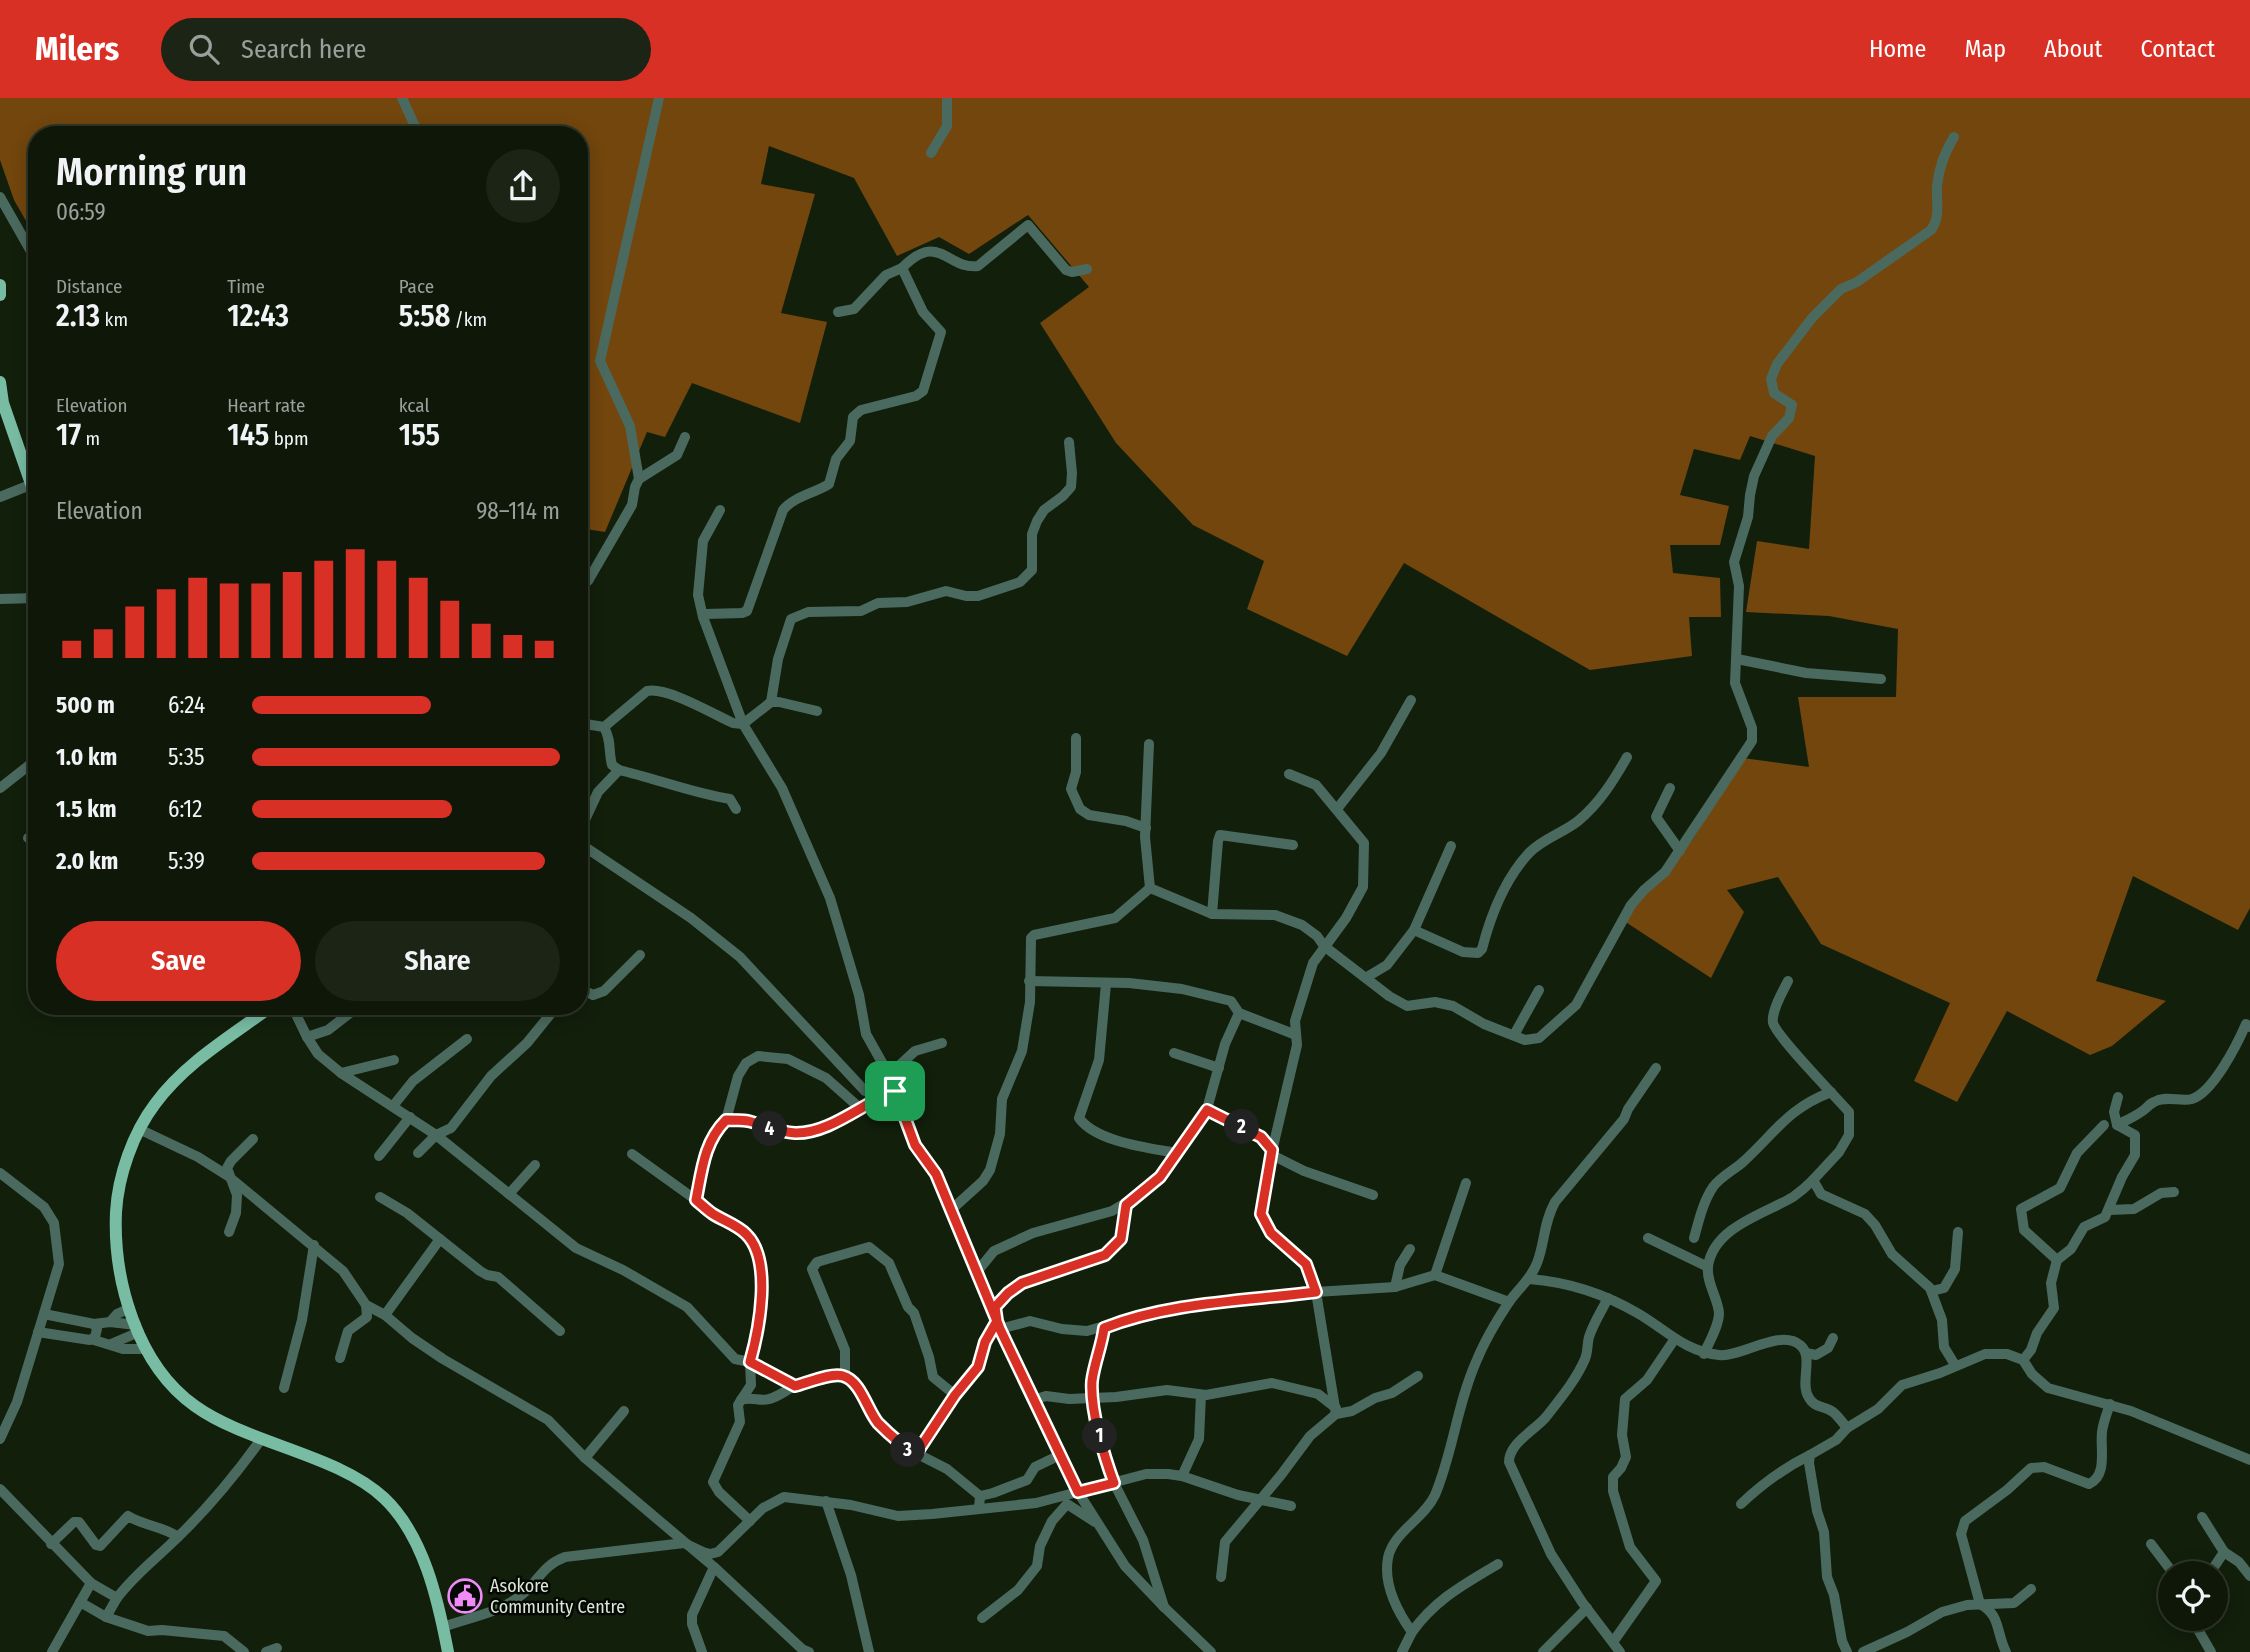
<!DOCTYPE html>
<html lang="en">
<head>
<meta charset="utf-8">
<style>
  :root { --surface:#0e1708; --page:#1c2416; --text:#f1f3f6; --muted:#9b9f9c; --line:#2e3629; --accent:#d93025 }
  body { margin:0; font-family:"Fira Sans Condensed",sans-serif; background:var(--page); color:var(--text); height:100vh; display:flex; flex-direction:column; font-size:26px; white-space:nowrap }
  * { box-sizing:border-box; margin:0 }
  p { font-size:23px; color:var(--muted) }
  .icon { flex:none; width:38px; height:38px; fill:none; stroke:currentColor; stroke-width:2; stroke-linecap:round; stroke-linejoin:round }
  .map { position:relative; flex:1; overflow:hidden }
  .side { position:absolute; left:28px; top:28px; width:560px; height:889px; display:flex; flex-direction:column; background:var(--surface); border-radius:28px; box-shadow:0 4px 18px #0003,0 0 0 2px var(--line) }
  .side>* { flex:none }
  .fabs { position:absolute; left:2158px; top:1463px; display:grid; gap:14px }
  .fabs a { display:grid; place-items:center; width:70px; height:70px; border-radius:50%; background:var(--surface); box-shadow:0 4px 18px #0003,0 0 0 2px var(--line); font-size:35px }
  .pin { position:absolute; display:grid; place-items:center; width:60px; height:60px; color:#fff; margin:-30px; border-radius:14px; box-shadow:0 4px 10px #0006 }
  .km { position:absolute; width:35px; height:35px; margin:-18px; border-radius:50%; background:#222; color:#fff; font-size:19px; line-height:35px; text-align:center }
  .round { display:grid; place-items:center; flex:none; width:74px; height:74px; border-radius:37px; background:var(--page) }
  .summary { display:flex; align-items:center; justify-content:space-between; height:119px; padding:0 28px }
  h1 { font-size:38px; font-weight:600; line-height:52px }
  .stats { display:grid; grid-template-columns:repeat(3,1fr); gap:10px; height:119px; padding:7px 28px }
  .stats div { display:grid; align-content:center }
  .stats b { font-size:30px; font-weight:600 }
  .stats small { font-size:19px; font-weight:400 }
  .stats p { font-size:19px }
  .chart { height:196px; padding:14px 28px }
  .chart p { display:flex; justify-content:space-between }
  .chart svg { width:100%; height:126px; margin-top:7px; stroke:var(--accent); stroke-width:6 }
  .action { display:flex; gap:14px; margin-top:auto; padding:14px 28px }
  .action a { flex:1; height:80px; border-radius:42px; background:var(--accent); color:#fff; font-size:28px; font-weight:600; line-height:80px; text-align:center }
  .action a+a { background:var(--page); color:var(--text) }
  ul { padding:0 28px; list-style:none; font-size:23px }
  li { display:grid; grid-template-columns:112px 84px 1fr; align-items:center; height:52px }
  li i { height:18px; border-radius:9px; background:var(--accent) }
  header { display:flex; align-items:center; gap:42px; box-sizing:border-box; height:98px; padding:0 35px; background:var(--accent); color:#fff }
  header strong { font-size:33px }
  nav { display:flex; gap:38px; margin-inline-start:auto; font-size:24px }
  .search { width:490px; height:63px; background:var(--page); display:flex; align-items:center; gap:18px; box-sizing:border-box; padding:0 24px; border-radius:38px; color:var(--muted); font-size:26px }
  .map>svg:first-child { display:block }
</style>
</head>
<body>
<header>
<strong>Milers</strong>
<div class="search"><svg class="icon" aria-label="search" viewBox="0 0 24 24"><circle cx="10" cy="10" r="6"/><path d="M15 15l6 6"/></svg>Search here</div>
<nav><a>Home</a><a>Map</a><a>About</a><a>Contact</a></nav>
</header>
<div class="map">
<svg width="2250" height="1554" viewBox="0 0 2250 1554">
  <rect width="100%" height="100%" fill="#121f0b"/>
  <path fill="#72460d" d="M 0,0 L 2250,0 L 2250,810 L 2238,832 L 2133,778 L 2096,883 L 2166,903 L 2112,948 L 2090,957 L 2007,913 L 1957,1004 L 1914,983 L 1950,905 L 1821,846 L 1778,779 L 1727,792 L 1744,814 L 1711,880 L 1621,821 L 1663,778 L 1693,741 L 1743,660 L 1809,669 L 1798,599 L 1896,599 L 1898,531 L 1829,518 L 1746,514 L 1757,443 L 1809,451 L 1815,358 L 1750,338 L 1740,362 L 1694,351 L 1680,397 L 1729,408 L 1720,447 L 1670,447 L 1673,475 L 1720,480 L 1721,519 L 1689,519 L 1692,558 L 1590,572 L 1404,465 L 1347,558 L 1247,511 L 1264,463 L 1193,427 L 1116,345 L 1040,225 L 1089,189 L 1028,117 L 969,156 L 939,139 L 897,158 L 854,80 L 769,48 L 761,86 L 815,96 L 781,215 L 827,224 L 800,325 L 692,285 L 665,339 L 647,334 L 605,434 L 579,430 L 579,37 L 37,37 L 37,142 L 14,102 L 0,62 Z"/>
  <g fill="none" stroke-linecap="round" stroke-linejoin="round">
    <g stroke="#4b6a5f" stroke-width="10">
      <path d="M 402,0 L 419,37"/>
      <path d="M 931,55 L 947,28 L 947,0"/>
      <path d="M 0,99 L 37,164"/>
      <path d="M 902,170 C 939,132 947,172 978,168 L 1028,127 L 1066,172 L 1072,174 L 1087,171"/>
      <path d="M 838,214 L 854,211 L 886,177 L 902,170 L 923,214 L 941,234 L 923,293 L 916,298 L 861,312 L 853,319 L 850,343 L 836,361 L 829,386 C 815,395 793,399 783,412 L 747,513 L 742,515 L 706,516 L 703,519 L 743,626 L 782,690 L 830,800 L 859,897 L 866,936 L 889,977 L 915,1047 L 936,1076 L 976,1175 L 1033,1302 L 1078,1394 L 1125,1468 L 1164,1509"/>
      <path d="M 639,381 L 630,328 L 600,263 L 659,0"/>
      <path d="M 0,399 L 30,387"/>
      <path d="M 579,483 L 588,483 L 632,407 L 635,389 L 639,381 L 677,357 L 685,339"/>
      <path d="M 0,501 L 37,500"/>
      <path d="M 703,519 L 698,497 L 703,443 L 720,412"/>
      <path d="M 1737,561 L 1806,575 L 1881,581"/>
      <path d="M 771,604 L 778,561 L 791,521 L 808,514 L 861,513 L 878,505 L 907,504 L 946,493 L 966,498 L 978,498 L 1020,484 L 1032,472 L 1032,436 L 1037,423 L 1044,412 L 1063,398 L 1071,389 L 1072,375 L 1069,344"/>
      <path d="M 579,625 L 604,629 L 647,593 C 668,589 713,616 733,625 L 743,626 L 771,604 L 779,604 L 817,613"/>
      <path d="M 604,629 C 612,644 608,652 612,667 L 619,672"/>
      <path d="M 1076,640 L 1076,674 L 1071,691 L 1080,711 L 1089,717 L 1126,723 L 1146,730"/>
      <path d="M 1149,646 L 1145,739 L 1150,790 L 1212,816 L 1275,817 L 1302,827 L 1317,838 L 1324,848 L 1389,898 L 1407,908 L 1435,904 L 1453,908 L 1484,926 L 1525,942 L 1539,940 L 1576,907 L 1631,807 L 1644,792 L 1665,774 L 1752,643 L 1752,630 L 1735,585 L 1739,488 L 1734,464 L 1748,419 L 1750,397 L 1754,378 L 1772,338 L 1789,320 L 1792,307 L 1774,295 L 1771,281 L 1777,266 L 1812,220 L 1841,191 L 1857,184 L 1931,132 C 1941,118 1936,104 1937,88 C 1939,69 1944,55 1954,39"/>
      <path d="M 1289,676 L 1316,687 L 1364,745 L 1363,789 L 1346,820 L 1313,865 L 1295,923 L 1297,947 L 1265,1083 L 1261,1116 L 1271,1135 L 1306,1166 L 1316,1194 L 1336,1316"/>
      <path d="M 0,690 L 37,661"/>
      <path d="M 1670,690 L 1656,719 L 1680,753"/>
      <path d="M 1337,711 L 1381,655 L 1411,602"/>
      <path d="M 28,740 L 37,736"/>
      <path d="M 579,745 L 691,820 L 740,859 L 865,993 L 879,999 L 895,993"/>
      <path d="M 580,750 L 582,728 L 598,694 L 619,672 C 657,681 692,695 730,701 L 736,711"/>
      <path d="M 1212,816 L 1218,743 L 1220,737 L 1293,747"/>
      <path d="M 1414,832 L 1463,854 L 1478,855 L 1482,851 C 1491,816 1504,782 1529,755 C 1542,741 1563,735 1578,723 C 1599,706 1614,682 1627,659"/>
      <path d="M 1367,879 L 1387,867 L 1414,832 L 1451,748"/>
      <path d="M 1788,883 C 1783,893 1771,913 1773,925 C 1777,939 1836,999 1849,1014 L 1849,1037 L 1839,1054 L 1813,1082"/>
      <path d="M 1106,886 L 1099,962 L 1079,1020 C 1096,1044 1149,1050 1177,1055"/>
      <path d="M 579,890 L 593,897 L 604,893 L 640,857"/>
      <path d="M 292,908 L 307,939 L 318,956 L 341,975 L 436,1037 L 576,1150 L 623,1172 L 687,1209 L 735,1261 L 750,1264 L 795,1288 L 834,1277 L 845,1278 L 856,1289 L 876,1323 L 902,1348 L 947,1371 L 980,1398 L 979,1410"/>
      <path d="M 1239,915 L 1296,937"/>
      <path d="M 1514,937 L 1539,892"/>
      <path d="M 307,939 L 328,932 L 359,908"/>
      <path d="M 1174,955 L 1219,970"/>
      <path d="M 341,975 L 394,962"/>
      <path d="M 889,977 L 915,953 L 942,945"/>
      <path d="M 393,1008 L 413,983 L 467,941"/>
      <path d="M 1207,1011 L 1260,1039 L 1272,1052"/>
      <path d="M 726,1022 C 733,1022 741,1022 748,1023 C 757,1025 765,1030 774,1032 C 812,1040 848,1020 879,999"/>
      <path d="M 2117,1027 C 2125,1023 2134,1019 2141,1014 C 2146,1011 2149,1006 2154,1004 C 2166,997 2180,1004 2192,1001 C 2213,994 2237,947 2246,926 L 2250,929"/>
      <path d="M 139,1031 L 198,1059 L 228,1078 L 343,1173 L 366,1207 L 385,1217 L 412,1240 L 443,1261 L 548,1322 L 585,1360 L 714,1469 L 802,1551 L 809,1554"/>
      <path d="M 418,1055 L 436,1037 L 451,1030 L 491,978 L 527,945 L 557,908"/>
      <path d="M 632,1056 L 696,1102"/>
      <path d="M 1272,1057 L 1304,1073 L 1373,1097"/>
      <path d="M 379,1058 L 410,1019"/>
      <path d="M 0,1075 L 44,1109 L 54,1125 L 59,1166 L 17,1304 L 0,1341"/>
      <path d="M 509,1096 L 535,1067"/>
      <path d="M 380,1099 L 407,1115 L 480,1173 L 487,1177 L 498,1179 L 560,1233"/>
      <path d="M 951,1112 L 983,1083 L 990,1072 L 1000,1036 L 1002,1001 L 1022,953 L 1030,904 L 1031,840 L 1034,837 L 1115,820 L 1150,790"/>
      <path d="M 2109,1112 L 2134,1111 L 2161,1095 L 2174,1094"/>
      <path d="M 229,1134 L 236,1115 L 237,1097 L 227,1070 L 231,1063 L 253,1041"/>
      <path d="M 1648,1140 L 1708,1169"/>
      <path d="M 1694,1140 C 1699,1122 1703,1104 1713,1089 C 1720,1079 1734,1072 1743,1064 C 1776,1034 1787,1011 1831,994"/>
      <path d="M 2057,1162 L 2024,1132 L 2021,1111 L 2060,1090 L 2077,1055 L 2104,1027"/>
      <path d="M 976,1175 L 994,1153 L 1033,1135 L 1112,1113 L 1142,1095 L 1160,1079 L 1207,1011 L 1225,946 L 1239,915 L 1231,903 L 1182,891 L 1129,885 L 1029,883"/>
      <path d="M 1435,1177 L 1466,1085"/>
      <path d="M 1529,1181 C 1569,1184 1605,1196 1639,1216 C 1666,1232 1686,1254 1719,1257 C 1740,1260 1780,1230 1800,1247 C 1814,1258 1800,1284 1808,1298 C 1814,1311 1824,1307 1833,1314 C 1838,1318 1843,1325 1847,1330"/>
      <path d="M 1395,1189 L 1400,1167 L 1410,1151"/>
      <path d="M 1932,1193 L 1944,1190 L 1955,1171 L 1958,1134"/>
      <path d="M 1608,1200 C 1602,1212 1593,1226 1589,1239 C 1587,1246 1588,1254 1585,1261 C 1576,1282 1560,1301 1546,1319 C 1534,1333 1509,1345 1509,1364 L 1551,1456 L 1582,1504 L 1620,1554"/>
      <path d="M 385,1217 L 440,1141"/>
      <path d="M 110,1224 L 117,1216 L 130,1210"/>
      <path d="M 94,1226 L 110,1224 L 136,1227"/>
      <path d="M 1104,1230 L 1092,1285 L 1097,1326 L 1104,1357 L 1114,1385 L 1143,1442 L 1164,1509 L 1211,1554"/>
      <path d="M 1000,1231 L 1030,1223 L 1062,1231 L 1087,1233 L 1136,1219 L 1187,1210 L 1316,1194 L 1395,1189 L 1435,1177 L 1509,1204"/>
      <path d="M 38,1234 L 90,1242 L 95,1239 L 97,1231 L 94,1226 L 44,1216"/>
      <path d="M 94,1242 L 123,1251 L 145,1251"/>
      <path d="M 111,1246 L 139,1234"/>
      <path d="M 1806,1255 L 1816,1257 L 1828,1250 L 1833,1240"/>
      <path d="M 1704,1256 C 1709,1244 1719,1228 1719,1215 C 1718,1200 1706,1185 1708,1168 C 1714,1129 1764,1116 1793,1099 C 1800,1094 1807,1088 1813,1082 L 1821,1096 L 1865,1116 L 1875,1127 L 1892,1156 L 1930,1190 L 1942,1222 L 1944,1249 L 1955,1267"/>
      <path d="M 340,1260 L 348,1233 L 367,1219 L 366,1207"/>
      <path d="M 2023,1262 L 2031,1252 L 2037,1235 L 2054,1210 L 2051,1185 L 2057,1162 L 2071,1151 L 2084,1129 L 2105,1119 L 2122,1079 L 2135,1057 L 2135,1037 L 2117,1027 L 2114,1014 L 2118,999"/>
      <path d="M 845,1278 L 845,1252 L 812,1171 L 817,1164 L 869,1149 L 889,1165 L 908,1209 L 914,1215 L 929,1259 L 933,1279 L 955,1297"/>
      <path d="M 284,1290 L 302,1222 L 314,1147"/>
      <path d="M 741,1302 L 751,1287 L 750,1264 L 758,1235 L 762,1203 L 760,1166 L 749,1138 L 714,1117 L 696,1102 L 708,1045 L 717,1032 L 726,1022 L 738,978 L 746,965 L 758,958 L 788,961 L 826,980 L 861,1011"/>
      <path d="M 1033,1302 L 1046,1298 L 1069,1301 L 1116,1299 L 1167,1292 L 1206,1297 L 1272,1285 L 1318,1296 L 1336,1310"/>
      <path d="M 916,1356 L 955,1297 L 978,1269 L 985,1244 L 997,1223 L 995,1208 L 1008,1195 L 1022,1185 L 1105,1157 L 1121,1141 L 1126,1106"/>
      <path d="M 585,1360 L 624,1313"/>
      <path d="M 1182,1378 L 1199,1341 L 1201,1297"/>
      <path d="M 0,1391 L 91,1485 L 117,1500 C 135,1476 157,1460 178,1439 C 209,1409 237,1375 262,1340"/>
      <path d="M 980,1398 L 993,1395 L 1027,1382 L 1035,1369 L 1060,1357"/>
      <path d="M 826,1403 L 851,1477 L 869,1554"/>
      <path d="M 1741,1406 C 1763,1385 1784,1370 1810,1357"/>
      <path d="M 2202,1419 L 2224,1454 L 2210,1475"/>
      <path d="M 750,1423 L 719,1394 L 713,1384 L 740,1324 L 738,1307 L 741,1302 C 753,1298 759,1304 769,1301 C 778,1299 786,1292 795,1288"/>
      <path d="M 51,1446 L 74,1424 L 79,1424 L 96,1447 L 100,1448 L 128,1418 C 144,1428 163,1428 178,1439"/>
      <path d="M 2151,1446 L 2173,1475"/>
      <path d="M 2224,1454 L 2239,1464 L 2250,1478"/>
      <path d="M 1221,1479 L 1225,1444 L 1281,1377 L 1310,1338 L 1336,1316 L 1352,1313 L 1375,1300 L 1392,1295 L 1418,1278"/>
      <path d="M 80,1504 L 106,1519 L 148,1533 L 162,1532 L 224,1538 L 244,1554"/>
      <path d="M 106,1519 L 117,1500"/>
      <path d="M 982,1520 L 1018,1492 L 1037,1468 L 1040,1448 L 1052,1423 L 1067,1406 L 1095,1424"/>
      <path d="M 2192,1521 L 2211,1554"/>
      <path d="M 443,1529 C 468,1520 499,1515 520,1498 C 539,1484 541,1468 565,1459 L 684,1445 L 703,1454 L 710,1456 L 718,1454 L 763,1410 L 784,1399 L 851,1407 L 898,1418 L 932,1416 L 1036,1405 L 1146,1376 L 1168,1376 L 1182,1378 L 1238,1397 L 1291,1408"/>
      <path d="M 1412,1534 C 1436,1501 1463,1487 1498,1466"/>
      <path d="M 1613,1544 L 1656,1483 L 1630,1449 L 1613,1393 L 1613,1379 L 1621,1370 L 1626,1359 L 1622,1337 L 1625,1301 L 1647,1282 L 1674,1242"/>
      <path d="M 52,1554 L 91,1485"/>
      <path d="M 266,1554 L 277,1550"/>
      <path d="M 702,1554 L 692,1526 L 692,1517 L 714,1469"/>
      <path d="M 1402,1554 L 1412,1534 C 1397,1513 1383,1487 1388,1460 C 1393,1434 1424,1421 1435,1397 C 1453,1354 1457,1307 1476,1264 C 1484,1244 1497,1222 1509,1204 C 1519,1190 1531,1181 1537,1165 C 1545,1145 1543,1126 1555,1104 L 1624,1021 L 1628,1011 L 1656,970"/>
      <path d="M 1543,1554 L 1587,1510"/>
      <path d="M 1847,1554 L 1842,1543 L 1834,1497 L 1827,1479 L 1824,1434 L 1817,1413 L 1809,1365 L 1810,1357 L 1836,1342 L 1847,1330 L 1878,1311 L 1902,1287 L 1940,1275 L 1985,1256 L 2007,1256 L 2023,1262 L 2032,1276 L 2048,1290 L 2131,1313 L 2250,1362"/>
      <path d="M 1863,1554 L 1907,1534 L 1942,1514 L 1967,1507 L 2014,1505 L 2031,1491"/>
      <path d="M 2006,1554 C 1996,1535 2001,1517 1980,1506 L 1961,1436 L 1965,1423 L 2007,1392 L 2031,1370 L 2044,1369 L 2089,1386 C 2108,1377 2100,1351 2102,1334 C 2103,1325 2107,1315 2110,1306"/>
    </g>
    <g stroke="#79bca4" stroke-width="12">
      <path d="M 0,187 L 0,197"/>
      <path d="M 0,284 L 3,305 L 37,403"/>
      <path d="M 272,908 C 231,938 185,965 155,1006 C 133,1035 118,1078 116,1114 C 113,1182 137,1267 195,1308 C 248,1346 337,1356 384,1400 C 424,1438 438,1502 448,1554"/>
    </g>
  </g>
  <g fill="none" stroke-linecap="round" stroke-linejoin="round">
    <defs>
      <path id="route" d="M 895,993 L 915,1047 L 936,1076 L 997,1223 L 1000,1231 L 1078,1394 L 1114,1385 C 1104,1358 1090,1312 1092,1283 C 1094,1266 1102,1247 1104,1230 C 1170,1204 1246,1203 1316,1194 L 1306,1166 L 1271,1135 L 1261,1116 L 1272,1052 L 1261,1039 L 1207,1012 L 1160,1079 L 1126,1107 L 1121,1141 L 1105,1157 L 1022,1185 L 1008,1195 L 995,1209 L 997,1223 L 985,1244 L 978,1269 L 955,1297 L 916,1356 C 902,1348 890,1337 878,1325 C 867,1312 861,1283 843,1278 C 832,1274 807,1285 795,1288 L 750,1264 C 759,1232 773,1162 746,1136 C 737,1127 724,1123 713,1116 C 707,1112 702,1107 696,1102 C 702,1072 704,1044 726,1022 C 733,1022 741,1022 748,1023 C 764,1027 778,1034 795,1035 C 830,1036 864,1004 895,993"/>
    </defs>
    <use href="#route" stroke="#fff" stroke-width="14"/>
    <use href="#route" stroke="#d93025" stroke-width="9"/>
  </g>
  <defs>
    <symbol id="civic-ring" viewBox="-11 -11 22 22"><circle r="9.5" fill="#040802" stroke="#ef8bf7" stroke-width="1.5"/><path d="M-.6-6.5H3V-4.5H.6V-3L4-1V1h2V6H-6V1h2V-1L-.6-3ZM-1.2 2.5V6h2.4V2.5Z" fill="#ef8bf7"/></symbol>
  </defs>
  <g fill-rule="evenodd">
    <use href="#civic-ring" x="446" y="1479" width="38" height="38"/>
  </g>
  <g text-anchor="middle" stroke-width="5" stroke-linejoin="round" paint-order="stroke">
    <g font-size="18" fill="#dce5d7" stroke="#040802" text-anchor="start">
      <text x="490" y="1494">Asokore<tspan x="490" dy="21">Community Centre</tspan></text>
    </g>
  </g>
</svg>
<div class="fabs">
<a><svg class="icon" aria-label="locate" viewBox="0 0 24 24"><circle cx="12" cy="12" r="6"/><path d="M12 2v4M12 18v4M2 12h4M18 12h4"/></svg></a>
</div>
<div class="pin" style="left:895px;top:993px;background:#1e9e55"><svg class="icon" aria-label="arrive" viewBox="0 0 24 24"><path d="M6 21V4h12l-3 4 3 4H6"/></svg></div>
<b class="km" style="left:1100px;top:1338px">1</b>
<b class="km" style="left:1242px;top:1029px">2</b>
<b class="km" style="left:908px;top:1352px">3</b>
<b class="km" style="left:770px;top:1031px">4</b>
<section class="side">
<div class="summary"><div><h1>Morning run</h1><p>06:59</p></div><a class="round"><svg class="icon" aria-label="share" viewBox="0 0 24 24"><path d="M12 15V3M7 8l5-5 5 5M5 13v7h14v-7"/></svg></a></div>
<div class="stats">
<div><p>Distance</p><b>2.13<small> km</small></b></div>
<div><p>Time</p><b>12:43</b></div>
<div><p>Pace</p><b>5:58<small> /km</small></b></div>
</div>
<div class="stats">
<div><p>Elevation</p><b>17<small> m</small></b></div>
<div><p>Heart rate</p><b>145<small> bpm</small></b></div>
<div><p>kcal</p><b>155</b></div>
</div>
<div class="chart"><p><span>Elevation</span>98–114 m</p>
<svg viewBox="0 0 160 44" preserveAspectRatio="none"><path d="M5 44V38M15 44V34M25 44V26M35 44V20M45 44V16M55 44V18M65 44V18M75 44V14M85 44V10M95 44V6M105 44V10M115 44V16M125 44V24M135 44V32M145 44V36M155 44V38"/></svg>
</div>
<ul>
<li><b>500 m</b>6:24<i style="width:58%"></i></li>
<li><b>1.0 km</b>5:35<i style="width:100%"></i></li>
<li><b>1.5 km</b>6:12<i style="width:65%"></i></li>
<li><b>2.0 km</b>5:39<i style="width:95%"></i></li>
</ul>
<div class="action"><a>Save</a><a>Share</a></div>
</section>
</div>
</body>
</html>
